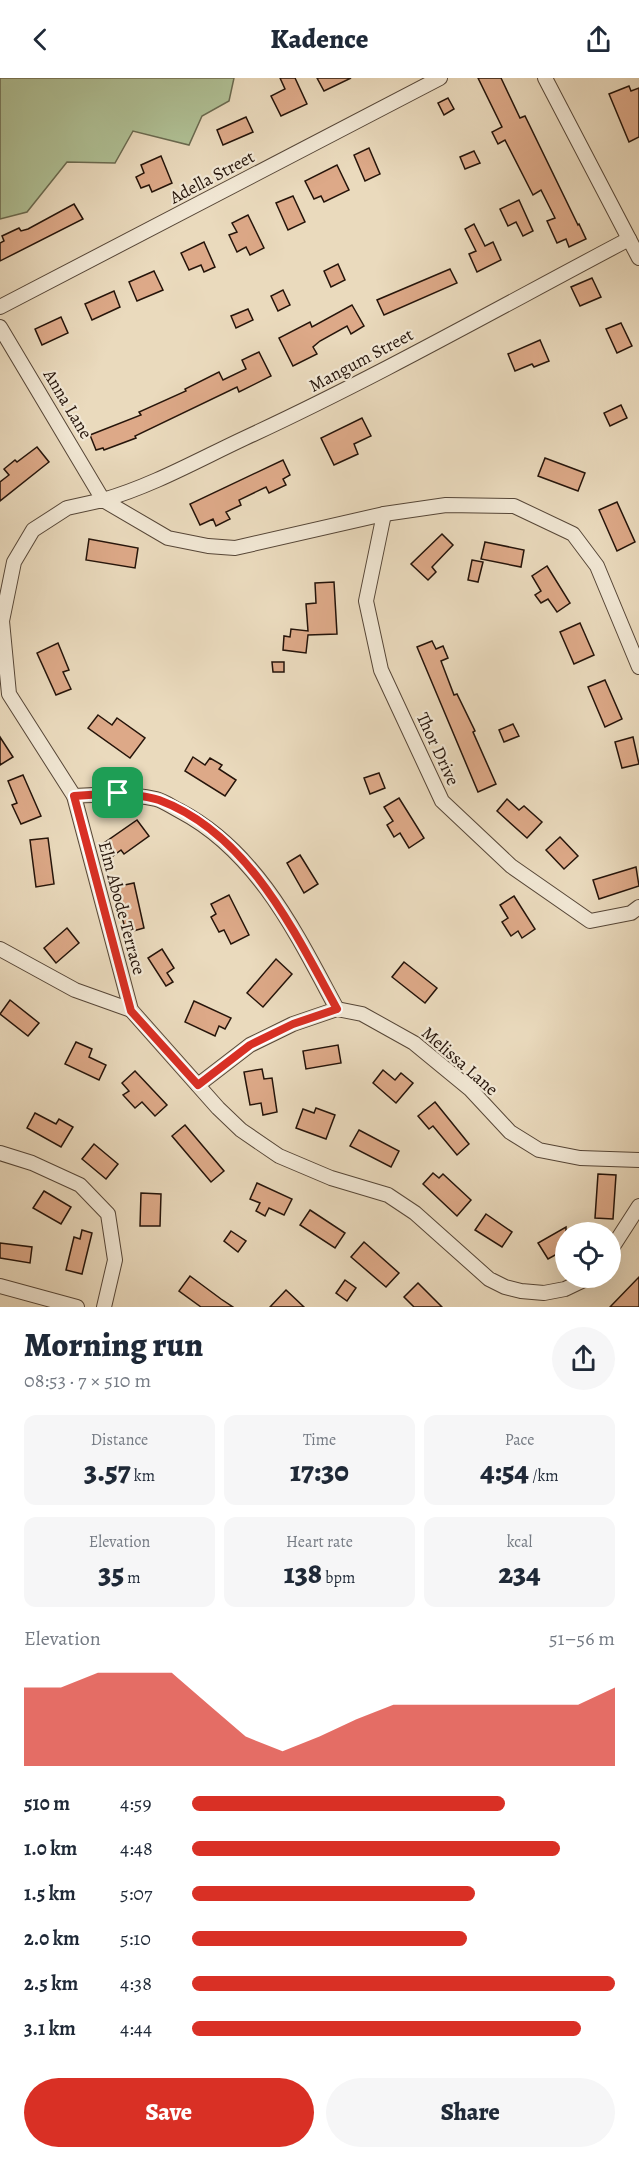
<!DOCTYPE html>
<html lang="en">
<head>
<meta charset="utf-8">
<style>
  :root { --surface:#fff; --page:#f6f6f7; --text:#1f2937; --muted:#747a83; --accent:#d93025 }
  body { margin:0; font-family:Alegreya,serif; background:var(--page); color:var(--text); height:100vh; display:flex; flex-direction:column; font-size:22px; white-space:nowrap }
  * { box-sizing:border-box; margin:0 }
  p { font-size:20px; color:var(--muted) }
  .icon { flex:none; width:33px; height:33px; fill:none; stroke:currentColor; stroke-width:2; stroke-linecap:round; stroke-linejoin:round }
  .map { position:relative; height:1229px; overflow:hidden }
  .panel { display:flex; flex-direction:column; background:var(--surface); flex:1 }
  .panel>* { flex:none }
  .fabs { position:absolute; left:555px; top:1144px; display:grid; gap:12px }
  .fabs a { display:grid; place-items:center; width:66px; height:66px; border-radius:50%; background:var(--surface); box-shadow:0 6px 24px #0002; font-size:30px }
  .pin { position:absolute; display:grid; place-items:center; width:51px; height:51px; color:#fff; margin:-26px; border-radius:12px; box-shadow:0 3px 9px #0006 }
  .round { display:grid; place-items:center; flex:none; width:63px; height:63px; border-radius:32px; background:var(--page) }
  .head { display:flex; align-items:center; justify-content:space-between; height:102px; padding:0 24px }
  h1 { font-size:33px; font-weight:800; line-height:45px }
  .metrics { display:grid; grid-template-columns:repeat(3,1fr); gap:9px; height:102px; padding:6px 24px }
  .metrics div { display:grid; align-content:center; border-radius:12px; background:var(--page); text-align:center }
  .metrics b { font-size:30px; font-weight:800 }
  .metrics small { font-size:16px; font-weight:400 }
  .metrics p { font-size:16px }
  .chart { height:168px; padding:12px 24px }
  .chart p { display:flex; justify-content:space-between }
  .chart svg { width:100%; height:108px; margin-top:6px; fill:var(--accent); opacity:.7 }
  .action { display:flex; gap:12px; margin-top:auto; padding:12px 24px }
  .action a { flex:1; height:69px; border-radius:36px; background:var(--accent); color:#fff; font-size:24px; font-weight:800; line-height:69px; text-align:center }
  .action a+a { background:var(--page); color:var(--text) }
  ul { padding:0 24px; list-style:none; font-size:20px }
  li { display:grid; grid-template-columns:96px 72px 1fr; align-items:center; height:45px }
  li i { height:15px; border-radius:8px; background:var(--accent) }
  header { display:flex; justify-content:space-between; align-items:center; height:78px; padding:0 24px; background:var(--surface); font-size:27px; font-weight:800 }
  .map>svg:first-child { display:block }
</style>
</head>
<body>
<header><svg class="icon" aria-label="back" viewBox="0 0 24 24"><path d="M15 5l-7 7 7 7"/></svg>Kadence<svg class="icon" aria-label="share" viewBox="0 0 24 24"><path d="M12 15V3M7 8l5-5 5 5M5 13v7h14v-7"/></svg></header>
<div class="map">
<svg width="639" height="1229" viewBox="0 0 639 1229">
  <rect width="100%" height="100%" fill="#eadabd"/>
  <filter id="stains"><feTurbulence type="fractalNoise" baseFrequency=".00333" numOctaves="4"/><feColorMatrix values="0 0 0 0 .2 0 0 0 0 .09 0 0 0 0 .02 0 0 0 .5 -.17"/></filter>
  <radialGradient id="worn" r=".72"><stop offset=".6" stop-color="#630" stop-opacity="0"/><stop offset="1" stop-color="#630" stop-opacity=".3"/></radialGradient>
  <path fill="#b0c196" stroke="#6a6a50" stroke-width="1.5" d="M 0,0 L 234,0 L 229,23 L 202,38 L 189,67 L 133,53 L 115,85 L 67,84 L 27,134 L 0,141 Z"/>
  <g fill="#dda988" stroke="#25140a" stroke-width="1.5">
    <path d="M 280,0 L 295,0 L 307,26 L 281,38 L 271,18 L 285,11 Z"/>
    <path d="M 317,0 L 351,0 L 324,13 Z"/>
    <path d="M 478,0 L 501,0 L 520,40 L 525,38 L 578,147 L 579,146 L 586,161 L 569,169 L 566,161 L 557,165 L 547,143 L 555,140 L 541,112 L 533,117 L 505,62 L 498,66 L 492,54 L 502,49 Z"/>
    <path d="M 629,8 L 631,13 L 639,10 L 639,59 L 629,64 L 609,16 Z"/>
    <path d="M 448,20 L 454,31 L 444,37 L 438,25 Z"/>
    <path d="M 246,39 L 253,54 L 223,67 L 217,52 Z"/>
    <path d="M 369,70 L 380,96 L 365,103 L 354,77 Z"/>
    <path d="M 474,73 L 480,85 L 465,91 L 460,79 Z"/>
    <path d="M 161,78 L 172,105 L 152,114 L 149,107 L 141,110 L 136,99 L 144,95 L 141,87 Z"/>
    <path d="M 337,87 L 349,112 L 324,124 L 321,118 L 314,121 L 305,103 Z"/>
    <path d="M 293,118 L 305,144 L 288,152 L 276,125 Z"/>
    <path d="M 519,122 L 533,153 L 523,158 L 516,144 L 508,148 L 500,131 Z"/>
    <path d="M 74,126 L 83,141 L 0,183 L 0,165 L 4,163 L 2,158 L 19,150 L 21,153 L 28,151 Z"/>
    <path d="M 248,137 L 264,170 L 250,177 L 246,169 L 237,174 L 229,157 L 237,154 L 232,145 Z"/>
    <path d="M 474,146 L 485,168 L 493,164 L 501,182 L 477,194 L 469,176 L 476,173 L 465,151 Z"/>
    <path d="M 204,164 L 215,189 L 204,194 L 201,187 L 189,192 L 181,175 Z"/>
    <path d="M 338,186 L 345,202 L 331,209 L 324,193 Z"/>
    <path d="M 450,191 L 457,205 L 384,237 L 377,222 Z"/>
    <path d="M 154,193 L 163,212 L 137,223 L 129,204 Z"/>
    <path d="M 592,200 L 601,219 L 580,228 L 571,209 Z"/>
    <path d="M 283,212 L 290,227 L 278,233 L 271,218 Z"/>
    <path d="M 114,213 L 120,229 L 92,242 L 85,226 Z"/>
    <path d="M 352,227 L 364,248 L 351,256 L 347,248 L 320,263 L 313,269 L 317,276 L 293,288 L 279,260 L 310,244 L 312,249 Z"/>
    <path d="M 248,231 L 253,242 L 236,250 L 231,238 Z"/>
    <path d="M 61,239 L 68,255 L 42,267 L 35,251 Z"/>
    <path d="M 621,245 L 632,268 L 617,275 L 606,251 Z"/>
    <path d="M 540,262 L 549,283 L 534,289 L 532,286 L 515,293 L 508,276 Z"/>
    <path d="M 259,274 L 271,298 L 239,314 L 237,309 L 135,358 L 136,360 L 104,372 L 103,370 L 96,372 L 90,357 L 141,337 L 139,334 L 186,313 L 185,311 L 219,294 L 223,302 L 246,291 L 242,282 Z"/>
    <path d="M 621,327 L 627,340 L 610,348 L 604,335 Z"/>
    <path d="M 362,340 L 371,358 L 354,366 L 358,376 L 334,387 L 321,360 Z"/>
    <path d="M 37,369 L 49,384 L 0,423 L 0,404 L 9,397 L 4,391 L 15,382 L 17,384 Z"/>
    <path d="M 545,380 L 585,395 L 578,413 L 538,398 Z"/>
    <path d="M 283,382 L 290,397 L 283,401 L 286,407 L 269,415 L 266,409 L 239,422 L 241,427 L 226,434 L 230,441 L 216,448 L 213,441 L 200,447 L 190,426 Z"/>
    <path d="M 617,424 L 635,464 L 617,473 L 599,432 Z"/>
    <path d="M 442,456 L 453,467 L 432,489 L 436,494 L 428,502 L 411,486 Z"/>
    <path d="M 89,461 L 138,470 L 135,490 L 86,482 Z"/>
    <path d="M 485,464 L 524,472 L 521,489 L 481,481 Z"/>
    <path d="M 472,482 L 483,484 L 478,504 L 468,502 Z"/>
    <path d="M 547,488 L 570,525 L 557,534 L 548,521 L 541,525 L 535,517 L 541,513 L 532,498 Z"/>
    <path d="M 334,504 L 337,556 L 308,557 L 306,575 L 283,572 L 284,558 L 290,559 L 291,551 L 308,553 L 306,526 L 316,525 L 315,505 Z"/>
    <path d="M 580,545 L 594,577 L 574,586 L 560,554 Z"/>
    <path d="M 432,563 L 436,571 L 443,568 L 448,580 L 441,583 L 454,617 L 457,616 L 475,653 L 473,654 L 496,706 L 478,714 L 417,569 Z"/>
    <path d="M 58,565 L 69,592 L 63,594 L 71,611 L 56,617 L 37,575 Z"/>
    <path d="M 272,584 L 284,584 L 284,594 L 273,594 Z"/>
    <path d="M 605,602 L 622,641 L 605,649 L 588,609 Z"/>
    <path d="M 98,637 L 112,647 L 117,640 L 145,660 L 130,680 L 88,650 Z"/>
    <path d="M 513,646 L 519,658 L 504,664 L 499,652 Z"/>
    <path d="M 0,659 L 13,679 L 0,687 Z"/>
    <path d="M 633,659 L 639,686 L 622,690 L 615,664 Z"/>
    <path d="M 193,679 L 205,687 L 210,680 L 222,687 L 219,691 L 236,702 L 225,718 L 185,693 Z"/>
    <path d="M 379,695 L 385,710 L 370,716 L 364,700 Z"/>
    <path d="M 23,697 L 41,738 L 21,746 L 12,727 L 17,725 L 8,703 Z"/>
    <path d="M 399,720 L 424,760 L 409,770 L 400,755 L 394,759 L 387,747 L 393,743 L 384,729 Z"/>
    <path d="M 507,721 L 519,732 L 524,728 L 542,744 L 527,760 L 497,733 Z"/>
    <path d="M 137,742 L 149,758 L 124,776 L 121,772 L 113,778 L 104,765 Z"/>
    <path d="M 560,759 L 578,778 L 564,791 L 546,772 Z"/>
    <path d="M 48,760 L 54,806 L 36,809 L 30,762 Z"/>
    <path d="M 300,777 L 318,806 L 304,815 L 287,785 Z"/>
    <path d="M 636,789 L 639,808 L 599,821 L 593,802 Z"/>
    <path d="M 134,805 L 144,850 L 126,855 L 115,809 Z"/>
    <path d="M 229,817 L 249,857 L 231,866 L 224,852 L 219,854 L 211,839 L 216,836 L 211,826 Z"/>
    <path d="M 514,818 L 535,851 L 522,860 L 518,853 L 511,858 L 502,844 L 508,840 L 500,827 Z"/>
    <path d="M 67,850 L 79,865 L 56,885 L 44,870 Z"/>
    <path d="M 162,871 L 174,890 L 167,895 L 173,904 L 166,908 L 148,880 Z"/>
    <path d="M 276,881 L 292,896 L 263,929 L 247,915 Z"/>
    <path d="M 404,884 L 437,910 L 425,925 L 392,899 Z"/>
    <path d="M 10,922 L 39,945 L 28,958 L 0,936 Z"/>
    <path d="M 194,923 L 231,940 L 225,951 L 219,948 L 215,958 L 185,944 Z"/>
    <path d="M 76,964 L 92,971 L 89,979 L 106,987 L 99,1002 L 65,986 Z"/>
    <path d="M 338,967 L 341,985 L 306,991 L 303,973 Z"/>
    <path d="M 262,991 L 264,1001 L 272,1000 L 277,1034 L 263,1037 L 261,1025 L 250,1027 L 244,994 Z"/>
    <path d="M 383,992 L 395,1002 L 401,995 L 413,1005 L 396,1025 L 373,1005 Z"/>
    <path d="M 135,993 L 167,1027 L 155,1038 L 142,1024 L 135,1030 L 123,1017 L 129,1013 L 122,1005 Z"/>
    <path d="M 435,1024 L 469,1066 L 457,1077 L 433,1048 L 429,1051 L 418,1038 Z"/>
    <path d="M 316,1030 L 335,1037 L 326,1061 L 296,1050 L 303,1031 L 314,1035 Z"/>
    <path d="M 35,1035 L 56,1046 L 59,1041 L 73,1049 L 61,1069 L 27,1050 Z"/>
    <path d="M 185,1047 L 224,1093 L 211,1104 L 172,1058 Z"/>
    <path d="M 359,1052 L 399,1073 L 391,1089 L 350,1068 Z"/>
    <path d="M 94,1066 L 118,1086 L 106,1101 L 82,1081 Z"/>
    <path d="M 433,1095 L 439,1100 L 443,1096 L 471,1122 L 457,1138 L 423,1106 Z"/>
    <path d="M 598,1096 L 616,1097 L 613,1141 L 595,1140 Z"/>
    <path d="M 257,1105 L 292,1121 L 284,1137 L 269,1130 L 265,1138 L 256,1133 L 260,1125 L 250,1121 Z"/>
    <path d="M 44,1113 L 71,1129 L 61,1146 L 33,1130 Z"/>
    <path d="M 141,1115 L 161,1116 L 160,1148 L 140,1148 Z"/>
    <path d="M 310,1132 L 345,1155 L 335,1170 L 300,1147 Z"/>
    <path d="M 486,1136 L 512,1154 L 502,1169 L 475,1152 Z"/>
    <path d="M 566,1149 L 566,1171 L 548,1181 L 538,1165 Z"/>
    <path d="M 82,1152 L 92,1155 L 82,1196 L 66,1192 L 74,1159 L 80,1161 Z"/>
    <path d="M 231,1153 L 246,1163 L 238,1174 L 224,1163 Z"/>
    <path d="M 364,1164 L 399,1195 L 386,1209 L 351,1179 Z"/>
    <path d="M 0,1165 L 32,1169 L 30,1185 L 0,1180 Z"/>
    <path d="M 190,1198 L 221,1221 L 233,1229 L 201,1229 L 179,1213 Z"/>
    <path d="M 639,1199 L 639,1229 L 610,1229 Z"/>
    <path d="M 345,1202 L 356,1210 L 347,1223 L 336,1215 Z"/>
    <path d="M 418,1205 L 442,1229 L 414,1229 L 404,1219 Z"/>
    <path d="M 286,1212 L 304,1229 L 270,1229 Z"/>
  </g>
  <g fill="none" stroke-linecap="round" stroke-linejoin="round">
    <defs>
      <g id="minor">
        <path d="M 545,0 L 639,180"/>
        <path d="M 0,229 L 440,0"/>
        <path d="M 0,249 L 103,422 C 152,408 198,382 245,360 C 375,300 502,228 629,161"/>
        <path d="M 384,436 L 366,523 L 381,592 L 442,723 L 511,788 L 590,843 L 631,835 L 639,829"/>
        <path d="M 74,718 C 102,716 128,715 156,721 C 164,723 172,729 180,733 C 258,774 297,857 337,931"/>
        <path d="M 0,871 L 75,912 L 131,932"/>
        <path d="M 198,1007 L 250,967 L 293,946 L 337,931 L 362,936 L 414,965 L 470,1011 L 510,1054 L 539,1072 L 580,1080 L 639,1082"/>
        <path d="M 0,1075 L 32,1085 L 80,1107 L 108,1136 L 115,1182 L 104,1229"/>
        <path d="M 610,1173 L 639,1128"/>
        <path d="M 588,1200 L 565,1211 L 544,1215 L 521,1213 L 505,1209 L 489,1201 L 415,1135 L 388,1117 L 331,1100 L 279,1078 L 241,1052 L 218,1030 L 131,932 L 74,718 L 9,616 L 2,543 L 14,484 L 33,452 L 67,430 L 103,422 L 168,460 L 208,468 L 235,470 L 384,436 L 446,427 L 514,428 L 573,456 L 597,488 L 639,589"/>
        <path d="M 0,1208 L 77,1229"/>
      </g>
    </defs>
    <use href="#minor" stroke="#564637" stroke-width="16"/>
    <use href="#minor" stroke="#f1e7d4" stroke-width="14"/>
  </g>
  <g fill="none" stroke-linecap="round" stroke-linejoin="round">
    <defs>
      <path id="route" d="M 118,715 C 131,717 147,718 159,722 C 248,755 294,853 337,931 L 293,946 L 250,967 L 198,1007 L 131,933 L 74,718 Z"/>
    </defs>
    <use href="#route" stroke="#fff" stroke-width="12"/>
    <use href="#route" stroke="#d93025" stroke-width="8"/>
  </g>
  <g text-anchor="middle" stroke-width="4.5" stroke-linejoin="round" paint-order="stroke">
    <g font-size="18" fill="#25140a" stroke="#f1e7d4">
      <text transform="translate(212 99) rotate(-28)" y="6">Adella Street</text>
      <text transform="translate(361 282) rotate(-28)" y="6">Mangum Street</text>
      <text transform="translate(68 326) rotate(59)" y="6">Anna Lane</text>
      <text transform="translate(438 671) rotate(65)" y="6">Thor Drive</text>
      <text transform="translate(122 830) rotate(75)" y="6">Elm Abode Terrace</text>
      <text transform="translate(460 983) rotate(41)" y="6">Melissa Lane</text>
    </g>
  </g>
  <rect width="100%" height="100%" filter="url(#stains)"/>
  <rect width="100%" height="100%" fill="url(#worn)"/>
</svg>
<div class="fabs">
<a><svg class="icon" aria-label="locate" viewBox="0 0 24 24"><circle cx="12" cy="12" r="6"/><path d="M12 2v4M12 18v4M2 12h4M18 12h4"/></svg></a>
</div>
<div class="pin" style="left:118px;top:715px;background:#1e9e55"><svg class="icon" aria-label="arrive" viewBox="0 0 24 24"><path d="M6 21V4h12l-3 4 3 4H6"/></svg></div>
</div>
<section class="panel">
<div class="head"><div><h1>Morning run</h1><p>08:53 · 7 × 510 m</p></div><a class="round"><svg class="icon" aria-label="share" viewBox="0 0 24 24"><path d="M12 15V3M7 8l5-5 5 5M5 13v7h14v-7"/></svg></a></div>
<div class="metrics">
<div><p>Distance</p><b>3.57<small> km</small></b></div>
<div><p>Time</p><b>17:30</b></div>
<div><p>Pace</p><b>4:54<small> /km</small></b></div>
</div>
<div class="metrics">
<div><p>Elevation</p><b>35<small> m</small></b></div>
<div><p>Heart rate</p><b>138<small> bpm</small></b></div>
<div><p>kcal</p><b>234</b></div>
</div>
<div class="chart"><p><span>Elevation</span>51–56 m</p>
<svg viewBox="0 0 160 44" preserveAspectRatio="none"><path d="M0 44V12L10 12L20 6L30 6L40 6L50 19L60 32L70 38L80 32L90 25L100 19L110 19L120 19L130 19L140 19L150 19L160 12V44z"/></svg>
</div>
<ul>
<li><b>510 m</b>4:59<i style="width:74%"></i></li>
<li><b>1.0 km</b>4:48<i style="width:87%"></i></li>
<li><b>1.5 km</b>5:07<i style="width:67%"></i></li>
<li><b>2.0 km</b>5:10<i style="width:65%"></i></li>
<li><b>2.5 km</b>4:38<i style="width:100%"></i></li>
<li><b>3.1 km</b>4:44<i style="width:92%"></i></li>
</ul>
<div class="action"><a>Save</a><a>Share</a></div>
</section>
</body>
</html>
